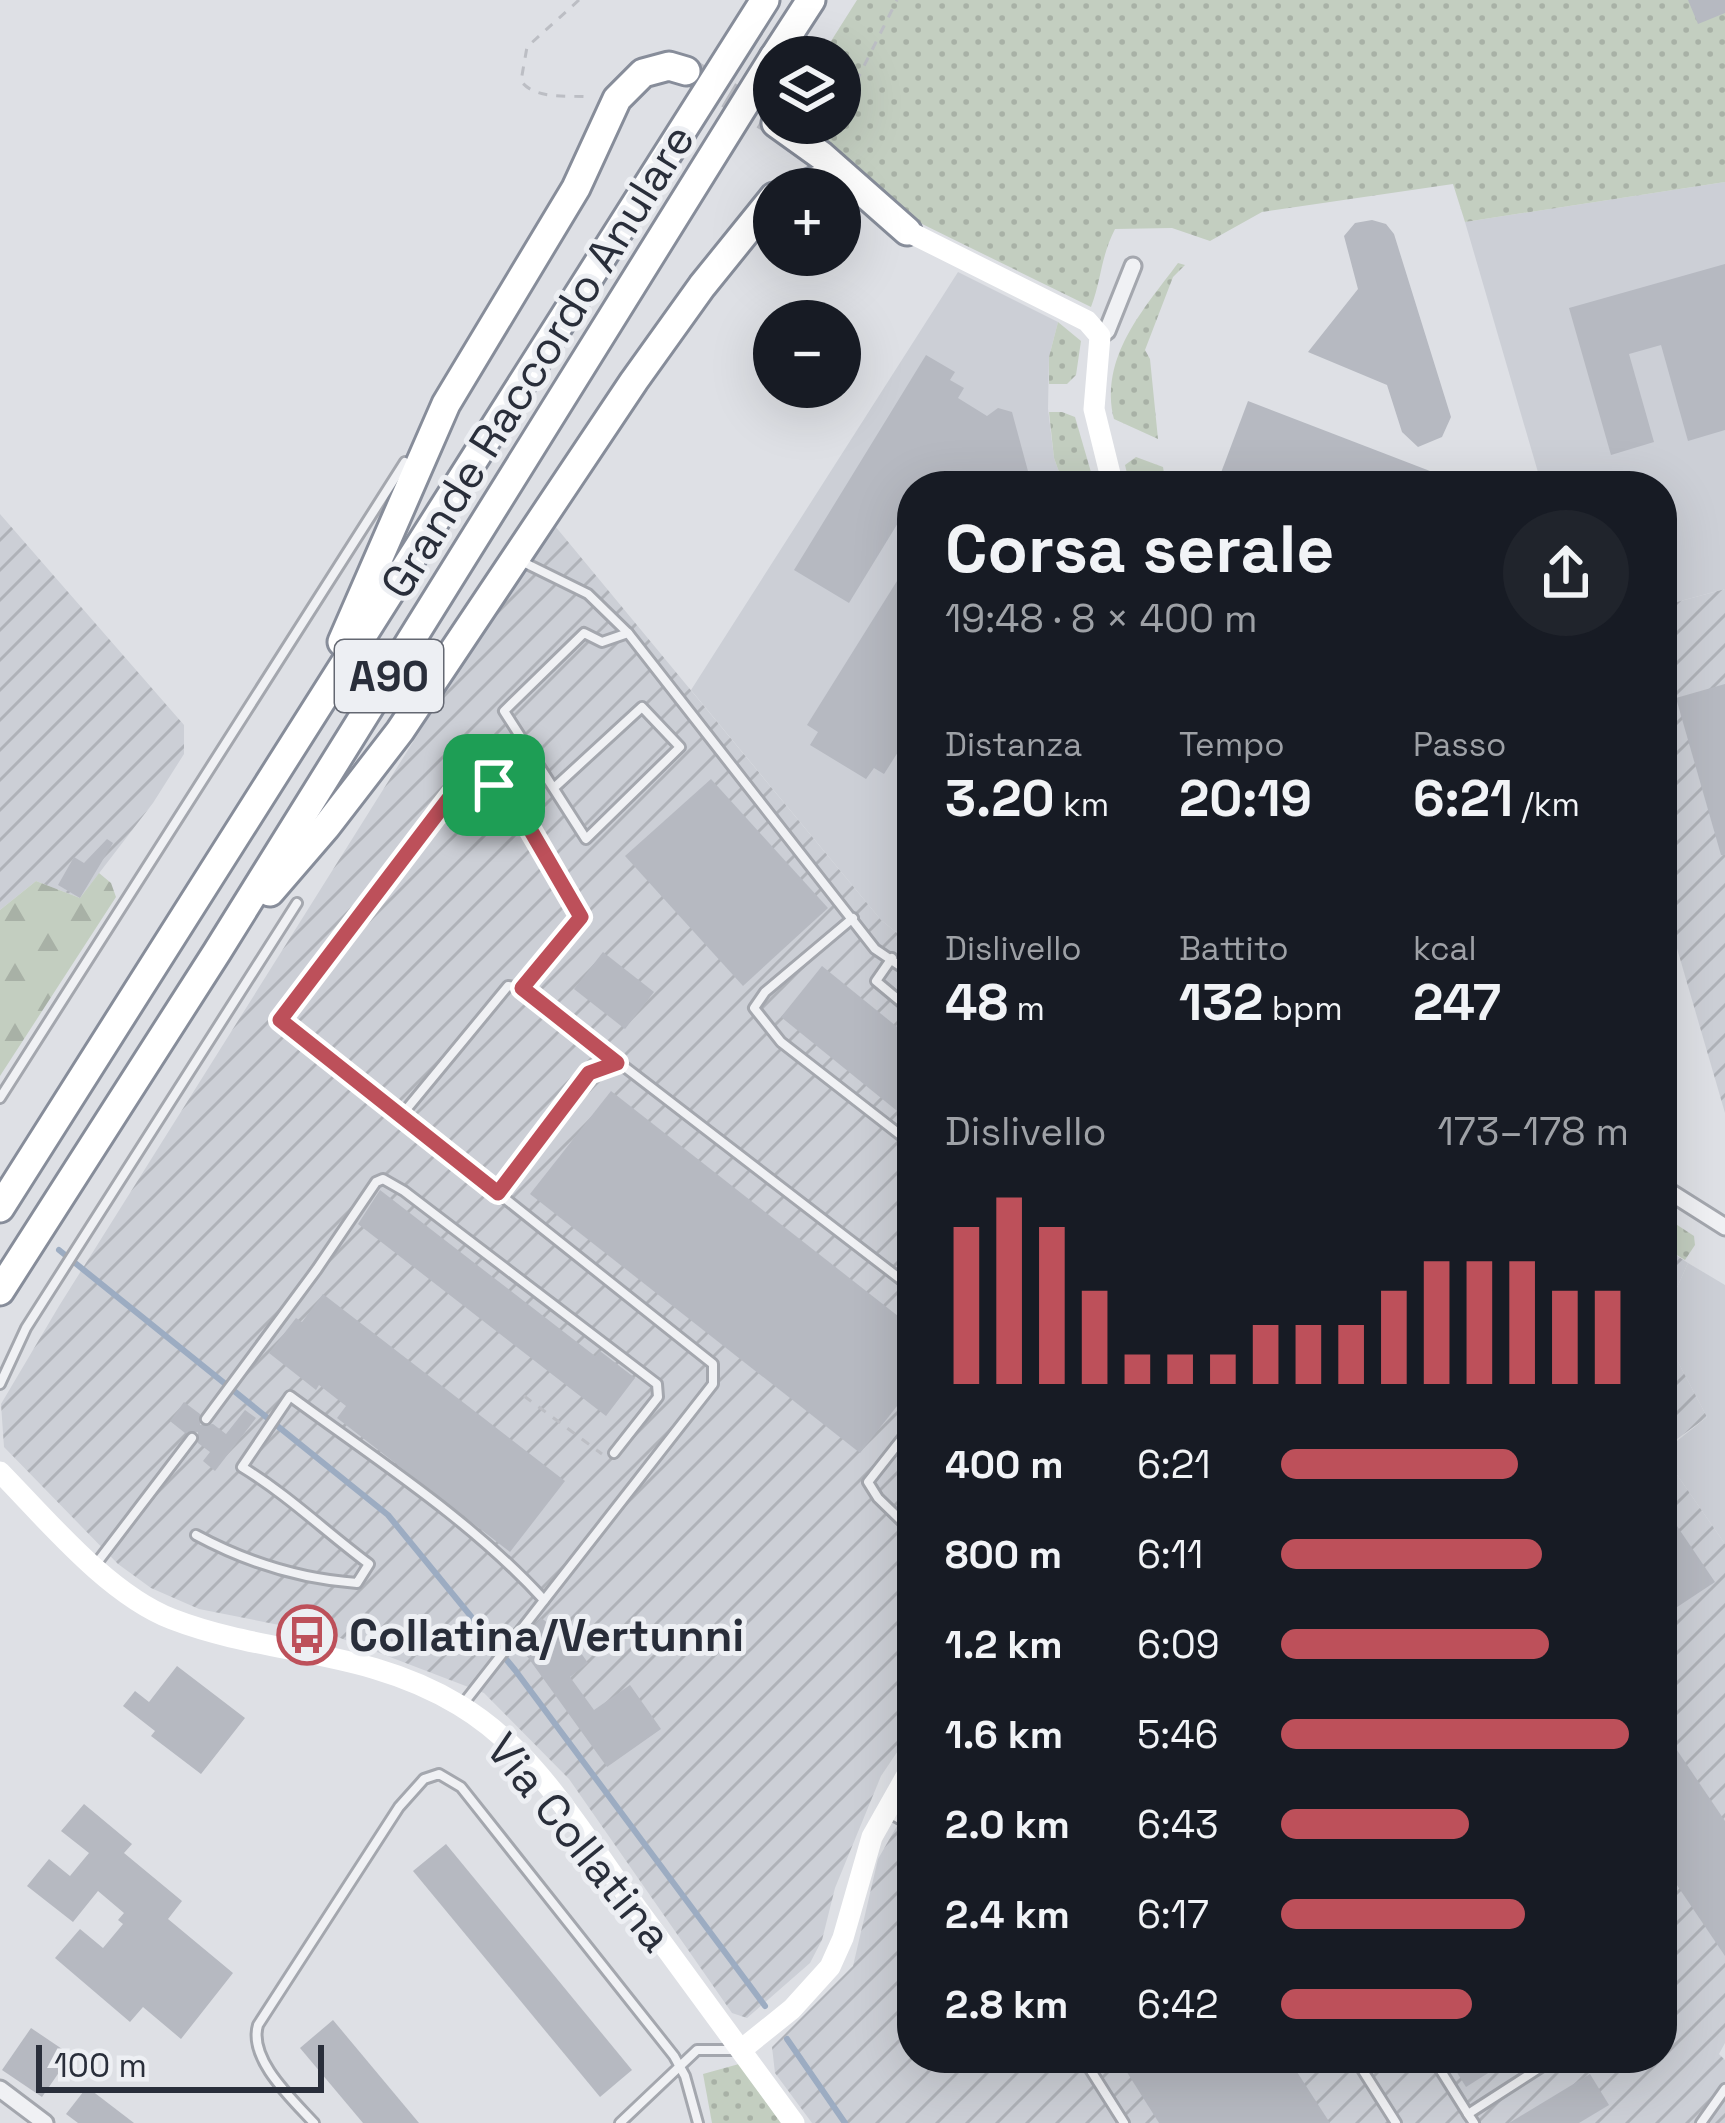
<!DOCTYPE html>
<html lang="it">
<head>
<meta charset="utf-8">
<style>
  :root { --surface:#171b24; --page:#20242c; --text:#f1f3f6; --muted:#9ea1a6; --accent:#bd505a }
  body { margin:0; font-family:"Space Grotesk",sans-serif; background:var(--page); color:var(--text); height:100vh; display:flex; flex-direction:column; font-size:45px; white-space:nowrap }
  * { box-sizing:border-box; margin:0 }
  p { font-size:39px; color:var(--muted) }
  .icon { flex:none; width:66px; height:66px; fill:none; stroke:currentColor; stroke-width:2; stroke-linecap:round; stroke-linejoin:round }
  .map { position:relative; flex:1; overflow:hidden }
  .sheet { position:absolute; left:897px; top:471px; width:780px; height:1602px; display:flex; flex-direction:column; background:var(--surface); border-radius:48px; box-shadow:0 12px 48px #0002 }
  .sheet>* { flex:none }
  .fabs { position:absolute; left:753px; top:36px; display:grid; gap:24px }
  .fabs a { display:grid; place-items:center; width:108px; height:108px; border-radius:50%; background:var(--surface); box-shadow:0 12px 48px #0002; font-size:60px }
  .scale { position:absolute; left:36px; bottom:30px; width:288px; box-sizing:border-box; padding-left:12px; border:6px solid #292e3a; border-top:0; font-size:33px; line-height:42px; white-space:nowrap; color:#292e3a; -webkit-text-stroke:9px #edeff3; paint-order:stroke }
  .pin { position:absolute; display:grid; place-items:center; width:102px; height:102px; color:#fff; margin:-51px; border-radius:24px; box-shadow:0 6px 18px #0006 }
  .round { display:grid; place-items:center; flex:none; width:126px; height:126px; border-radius:63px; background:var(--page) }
  .headline { display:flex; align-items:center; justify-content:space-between; height:204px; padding:0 48px }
  h1 { font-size:66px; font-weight:600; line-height:90px }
  .metrics { display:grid; grid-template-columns:repeat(3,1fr); gap:18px; height:204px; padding:12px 48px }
  .metrics div { display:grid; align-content:center }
  .metrics b { font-size:51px; font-weight:600 }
  .metrics small { font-size:33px; font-weight:400 }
  .metrics p { font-size:33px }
  .chart { height:336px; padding:24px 48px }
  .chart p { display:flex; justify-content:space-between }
  .chart svg { width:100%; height:216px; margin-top:12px; stroke:var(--accent); stroke-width:6 }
  ul { padding:0 48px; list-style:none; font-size:39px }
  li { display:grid; grid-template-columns:192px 144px 1fr; align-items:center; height:90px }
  li i { height:30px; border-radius:15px; background:var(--accent) }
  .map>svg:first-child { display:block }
</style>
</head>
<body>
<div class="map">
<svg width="1725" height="2123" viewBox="0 0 1725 2123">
  <defs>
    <pattern id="industrial-furrows" width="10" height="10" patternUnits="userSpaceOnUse" patternTransform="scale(3)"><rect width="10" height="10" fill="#cccfd6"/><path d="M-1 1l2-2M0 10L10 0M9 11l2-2" fill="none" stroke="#afb2b8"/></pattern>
    <pattern id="grass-dots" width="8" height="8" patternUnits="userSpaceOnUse" patternTransform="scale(3)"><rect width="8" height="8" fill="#c3cec0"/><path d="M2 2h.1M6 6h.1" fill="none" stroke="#a8b1a6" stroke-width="1.8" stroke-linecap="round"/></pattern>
    <pattern id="forest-firs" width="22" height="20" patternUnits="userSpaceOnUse" patternTransform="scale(3)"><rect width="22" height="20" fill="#c3cec0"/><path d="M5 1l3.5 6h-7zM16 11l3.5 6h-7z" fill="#a8b1a6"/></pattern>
  </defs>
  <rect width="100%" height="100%" fill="#dee0e5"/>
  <g fill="#cccfd6">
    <path d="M 1725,182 L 1725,589 L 1662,606 L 1662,486 L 1542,486 L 1465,222 Z"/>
    <path d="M 958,272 L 1058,322 L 1049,357 L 1048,409 L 1054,458 L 1064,486 L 912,486 L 912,945 L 881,920 L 691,690 Z"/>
    <path d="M 1688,1263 L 1725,1285 L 1725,1544 L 1662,1453 L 1707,1417 L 1667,1341 L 1676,1290 Z"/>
  </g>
  <g fill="url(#industrial-furrows)">
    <path d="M 0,514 L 184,725 L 184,754 L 153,803 L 80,898 L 36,881 L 0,910 Z"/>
    <path d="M 555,526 L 881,920 L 912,945 L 912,1730 L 881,1776 L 835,1888 L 822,1940 L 810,1963 L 747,2018 L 732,2013 L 569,1779 L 484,1693 L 335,1636 L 199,1609 L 151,1588 L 118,1564 L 4,1447 L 1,1404 L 59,1306 L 445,691 Z"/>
    <path d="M 1725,589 L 1725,1113 L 1662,897 L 1662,606 Z"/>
    <path d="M 1662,1246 L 1688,1263 L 1676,1290 L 1667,1341 L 1707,1417 L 1662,1450 Z"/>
    <path d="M 1662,1453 L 1725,1544 L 1725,2043 L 1719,2054 L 1725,2060 L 1725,2123 L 812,2123 L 775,2073 L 772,2047 L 853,1966 L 878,1859 L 912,1800 L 912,2058 L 1662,2058 Z"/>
  </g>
  <g fill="url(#grass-dots)">
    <path d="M 857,0 L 1725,0 L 1725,182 L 1465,222 L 1453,184 L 1262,212 L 1210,241 L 1172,228 L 1115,229 C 1100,259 1102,278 1091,307 L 914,220 L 800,123 L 840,123 L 840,57 L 821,57 Z"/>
    <path d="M 1178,263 L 1185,265 L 1173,277 L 1145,350 L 1150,359 L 1158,439 L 1114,419 C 1099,357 1144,309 1178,263 Z"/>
    <path d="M 1058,322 L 1081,341 L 1076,375 L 1067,384 L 1049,384 L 1049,357 Z"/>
    <path d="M 1049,412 L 1062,412 L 1075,417 L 1095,486 L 1064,486 L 1054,458 Z"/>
    <path d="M 1136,457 L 1163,467 L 1166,486 L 1130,486 L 1125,465 Z"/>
    <path d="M 1662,1215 L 1694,1236 L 1695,1245 L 1685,1260 L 1662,1246 Z"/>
    <path d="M 739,2064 L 781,2123 L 712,2123 L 703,2074 Z"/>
  </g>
  <path fill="url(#forest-firs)" d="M 99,873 L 111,883 L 116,897 L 0,1076 L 0,910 L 36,881 L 80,898 Z"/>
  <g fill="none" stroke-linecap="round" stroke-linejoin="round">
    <g stroke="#9cacc2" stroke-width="6">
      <path d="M 59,1250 L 388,1515 L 515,1670 L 765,2006"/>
      <path d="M 787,2039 L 845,2123"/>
    </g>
  </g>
  <g fill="#b6b9c1">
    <path d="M 1688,0 L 1725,0 L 1725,13 L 1698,24 Z"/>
    <path d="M 1372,220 L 1386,224 L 1394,234 L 1451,417 L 1442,437 L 1418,447 L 1402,432 L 1387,385 L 1308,352 L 1358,289 L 1344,236 L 1355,223 Z"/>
    <path d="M 1725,264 L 1725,430 L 1688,441 L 1661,345 L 1629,354 L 1654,442 L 1611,455 L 1569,308 Z"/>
    <path d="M 926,355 L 955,372 L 950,380 L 964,388 L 958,398 L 987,416 L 998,408 L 1012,412 L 1032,486 L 912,486 L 912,500 L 849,603 L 794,570 Z"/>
    <path d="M 1248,401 L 1430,471 L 1424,486 L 1216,486 Z"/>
    <path d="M 912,557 L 912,730 L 884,774 L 874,768 L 866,779 L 810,745 L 818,732 L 807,725 Z"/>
    <path d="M 1725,684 L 1725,855 L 1721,855 L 1676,698 Z"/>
    <path d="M 711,779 L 828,908 L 743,986 L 625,856 Z"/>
    <path d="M 107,839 L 113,843 L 80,898 L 58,885 L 74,857 L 84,863 Z"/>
    <path d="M 603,952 L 654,992 L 625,1029 L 574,989 Z"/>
    <path d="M 822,966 L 912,1039 L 912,1123 L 781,1017 Z"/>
    <path d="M 611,1091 L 912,1327 L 912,1387 L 860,1453 L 530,1194 Z"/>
    <path d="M 380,1190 L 595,1356 L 600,1351 L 635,1378 L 606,1416 L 358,1224 Z"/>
    <path d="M 323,1294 L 565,1481 L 510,1552 L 337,1418 L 346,1406 L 319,1385 L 316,1390 L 269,1353 L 296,1318 L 302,1322 Z"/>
    <path d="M 184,1402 L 200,1414 L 200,1425 L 213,1424 L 226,1434 L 245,1410 L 256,1418 L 215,1471 L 203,1461 L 210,1452 L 198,1443 L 198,1432 L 185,1433 L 170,1421 Z"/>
    <path d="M 1662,1504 L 1715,1582 L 1662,1617 Z"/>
    <path d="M 541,1618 L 571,1639 L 588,1663 L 570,1677 L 594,1710 L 630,1685 L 661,1729 L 607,1767 L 519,1645 Z"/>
    <path d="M 177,1666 L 245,1718 L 201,1774 L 151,1736 L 155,1731 L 123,1706 L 135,1691 L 149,1702 Z"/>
    <path d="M 1662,1728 L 1725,1821 L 1725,1956 L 1662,1863 Z"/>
    <path d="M 84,1804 L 132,1844 L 124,1853 L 182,1901 L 168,1919 L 233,1973 L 181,2039 L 143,2007 L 130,2022 L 55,1958 L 80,1929 L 103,1948 L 123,1924 L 118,1920 L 124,1913 L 98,1891 L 73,1922 L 27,1886 L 49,1859 L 70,1876 L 89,1853 L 61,1831 Z"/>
    <path d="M 446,1844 L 632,2070 L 600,2097 L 413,1871 Z"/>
    <path d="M 333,2020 L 419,2123 L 363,2123 L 300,2048 Z"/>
    <path d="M 31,2028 L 71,2055 L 42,2097 L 2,2070 Z"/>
    <path d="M 1118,2058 L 1288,2058 L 1330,2123 L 1159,2123 Z"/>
    <path d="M 1448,2058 L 1512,2058 L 1466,2087 Z"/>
    <path d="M 1590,2074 L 1609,2105 L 1579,2123 L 1509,2123 Z"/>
    <path d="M 87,2087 L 134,2123 L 78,2123 L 66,2114 Z"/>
  </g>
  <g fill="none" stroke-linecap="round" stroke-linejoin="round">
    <path stroke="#babcc3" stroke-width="27" stroke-dasharray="27 14" stroke-linecap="butt" d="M 693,74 L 772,121"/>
    <defs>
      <g id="lane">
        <path d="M 523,562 L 588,594 L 628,633 L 875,949 L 912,974"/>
        <path d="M 556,786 L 642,707 L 680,747 L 586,839 L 504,711 L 584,633 L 602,642 L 628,633"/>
        <path d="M 853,918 L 765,992 L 754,1008 L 781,1042 L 912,1144"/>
        <path d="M 892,958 L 876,981 L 912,1011"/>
        <path d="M 618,1063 L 589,1073 L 498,1193 L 280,1020 L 456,789 C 477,782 489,783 510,793 L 581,917 L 522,988 L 912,1288"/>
        <path d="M 0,1098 L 405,462"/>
        <path d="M 396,1111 L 405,1111 L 508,986 L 522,988"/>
        <path d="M 0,1384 L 26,1328 L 297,903"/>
        <path d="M 206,1419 L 317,1269 L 376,1182 L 383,1179 L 404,1191 L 657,1384 L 658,1397 L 614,1453"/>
        <path d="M 912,1426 L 868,1482 L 878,1498 L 912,1531"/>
        <path d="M 196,1535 C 248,1563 299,1579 357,1583 L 369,1564 C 326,1532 288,1495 242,1467 L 290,1396 C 377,1460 471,1520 544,1600"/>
        <path d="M 96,1564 L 192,1438"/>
        <path d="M 463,1704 L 713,1384 L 713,1364 L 498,1193"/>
        <path d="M 891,1814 L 912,1826"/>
        <path d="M 1083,2058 L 1124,2123"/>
        <path d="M 1355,2058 L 1396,2123"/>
        <path d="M 1433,2058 L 1468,2114"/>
        <path d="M 314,2123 C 292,2099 248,2059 258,2025 L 399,1807 L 424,1779 L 439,1774 L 461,1787 L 674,2056 L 685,2076 L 698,2123"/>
        <path d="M 620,2123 L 697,2050 L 733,2050"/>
        <path d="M 1474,2123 L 1468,2114 L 1555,2058"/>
        <path d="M 1701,2123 L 1725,2089"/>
      </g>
      <g id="street">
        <path d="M 1100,336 L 1107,331 L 1133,266"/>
        <path d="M 1662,1187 L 1725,1227"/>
        <path d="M 0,2089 L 45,2123"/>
      </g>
      <g id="highway">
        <path d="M 774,57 L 811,0"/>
        <path d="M 776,123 L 822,156 L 907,231"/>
        <path d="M 794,189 L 818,180 L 849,192"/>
        <path d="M 342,642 L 446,404 L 576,188 L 617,99 L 643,73 L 669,66 L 686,71"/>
        <path d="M 270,892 L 326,827 L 400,731 L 634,381 L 702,286 L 774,197"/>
        <path d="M 0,1208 L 765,0"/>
        <path d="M 0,1291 L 217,952 L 774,57"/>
      </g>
    </defs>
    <use href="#lane" stroke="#a4a7ae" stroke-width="14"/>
    <use href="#street" stroke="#a4a7ae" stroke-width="21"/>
    <use href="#highway" stroke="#878d9a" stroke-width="33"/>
    <g stroke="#bcbec4" stroke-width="3" stroke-dasharray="9 9" stroke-linecap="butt">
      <path d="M 579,0 L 527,47 L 521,81 C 535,100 567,95 590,97"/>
      <path d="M 840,114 L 897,0"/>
      <path d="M 524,1396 L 602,1454"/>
    </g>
    <use href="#lane" stroke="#f0f1f4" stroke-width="8"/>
    <use href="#street" stroke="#f0f1f4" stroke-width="15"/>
    <g stroke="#fff" stroke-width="21">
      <path d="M 907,231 L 1087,321 L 1100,336 L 1094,409 L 1113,486"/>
      <path d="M 0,1472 C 48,1521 108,1594 172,1619 C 268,1656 365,1648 459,1705 C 533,1749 578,1827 627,1895 C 683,1971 738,2047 794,2123"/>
      <path d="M 741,2050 L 792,2009 L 830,1967 L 843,1938 L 872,1837 L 912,1766"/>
    </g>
    <use href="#highway" stroke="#fff" stroke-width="27"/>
  </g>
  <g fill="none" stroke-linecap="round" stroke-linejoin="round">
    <defs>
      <path id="route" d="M 475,783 L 509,793 L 581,917 L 522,988 L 617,1063 L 589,1073 L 498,1193 L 280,1020 L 456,789 Z"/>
    </defs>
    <use href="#route" stroke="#fff" stroke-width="24"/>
    <use href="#route" stroke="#bd505a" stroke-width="15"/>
  </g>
  <defs>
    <symbol id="bus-ring" viewBox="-11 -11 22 22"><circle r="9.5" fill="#edeff3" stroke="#bd505a" stroke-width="1.5"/><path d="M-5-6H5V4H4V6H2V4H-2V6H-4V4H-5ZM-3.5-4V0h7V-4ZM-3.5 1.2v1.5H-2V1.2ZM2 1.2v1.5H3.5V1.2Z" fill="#bd505a"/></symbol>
  </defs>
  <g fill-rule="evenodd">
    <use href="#bus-ring" x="274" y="1602" width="66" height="66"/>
  </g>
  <g text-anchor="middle" stroke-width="10" stroke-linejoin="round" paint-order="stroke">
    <rect fill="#edeff3" stroke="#646872" stroke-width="3" x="335" y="640" width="108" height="72" rx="9"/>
    <g font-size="42" font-weight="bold" fill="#292e3a">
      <text x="389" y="691">A90</text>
    </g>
    <g font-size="45" fill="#292e3a" stroke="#edeff3">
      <text transform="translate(537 361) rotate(-58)" y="16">Grande Raccordo Anulare</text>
      <text transform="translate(580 1842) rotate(51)" y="16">Via Collatina</text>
    </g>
    <g font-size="45" font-weight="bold" fill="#292e3a" stroke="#edeff3" text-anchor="start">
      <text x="349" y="1651">Collatina/Vertunni</text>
    </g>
  </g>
</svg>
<div class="fabs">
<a><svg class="icon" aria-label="layers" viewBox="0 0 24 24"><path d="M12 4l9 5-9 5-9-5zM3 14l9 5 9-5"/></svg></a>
<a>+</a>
<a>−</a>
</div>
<div class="scale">100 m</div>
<div class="pin" style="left:494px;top:785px;background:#1e9e55"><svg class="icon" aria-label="arrive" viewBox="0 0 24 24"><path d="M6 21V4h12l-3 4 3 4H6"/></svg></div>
<section class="sheet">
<div class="headline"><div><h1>Corsa serale</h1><p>19:48 · 8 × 400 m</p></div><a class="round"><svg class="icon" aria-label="share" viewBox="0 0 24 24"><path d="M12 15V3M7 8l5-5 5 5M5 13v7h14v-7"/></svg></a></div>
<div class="metrics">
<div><p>Distanza</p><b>3.20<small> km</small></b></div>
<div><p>Tempo</p><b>20:19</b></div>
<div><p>Passo</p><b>6:21<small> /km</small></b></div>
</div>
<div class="metrics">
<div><p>Dislivello</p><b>48<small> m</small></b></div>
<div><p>Battito</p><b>132<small> bpm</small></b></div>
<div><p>kcal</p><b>247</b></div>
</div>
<div class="chart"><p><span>Dislivello</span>173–178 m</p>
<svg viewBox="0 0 160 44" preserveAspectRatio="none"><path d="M5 44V12M15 44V6M25 44V12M35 44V25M45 44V38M55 44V38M65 44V38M75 44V32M85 44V32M95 44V32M105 44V25M115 44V19M125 44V19M135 44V19M145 44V25M155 44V25"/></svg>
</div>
<ul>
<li><b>400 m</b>6:21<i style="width:68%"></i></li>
<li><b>800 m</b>6:11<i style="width:75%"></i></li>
<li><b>1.2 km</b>6:09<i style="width:77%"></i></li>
<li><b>1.6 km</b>5:46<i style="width:100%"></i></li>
<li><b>2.0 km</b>6:43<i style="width:54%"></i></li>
<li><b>2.4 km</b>6:17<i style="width:70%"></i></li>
<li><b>2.8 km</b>6:42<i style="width:55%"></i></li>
</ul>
</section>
</div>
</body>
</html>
